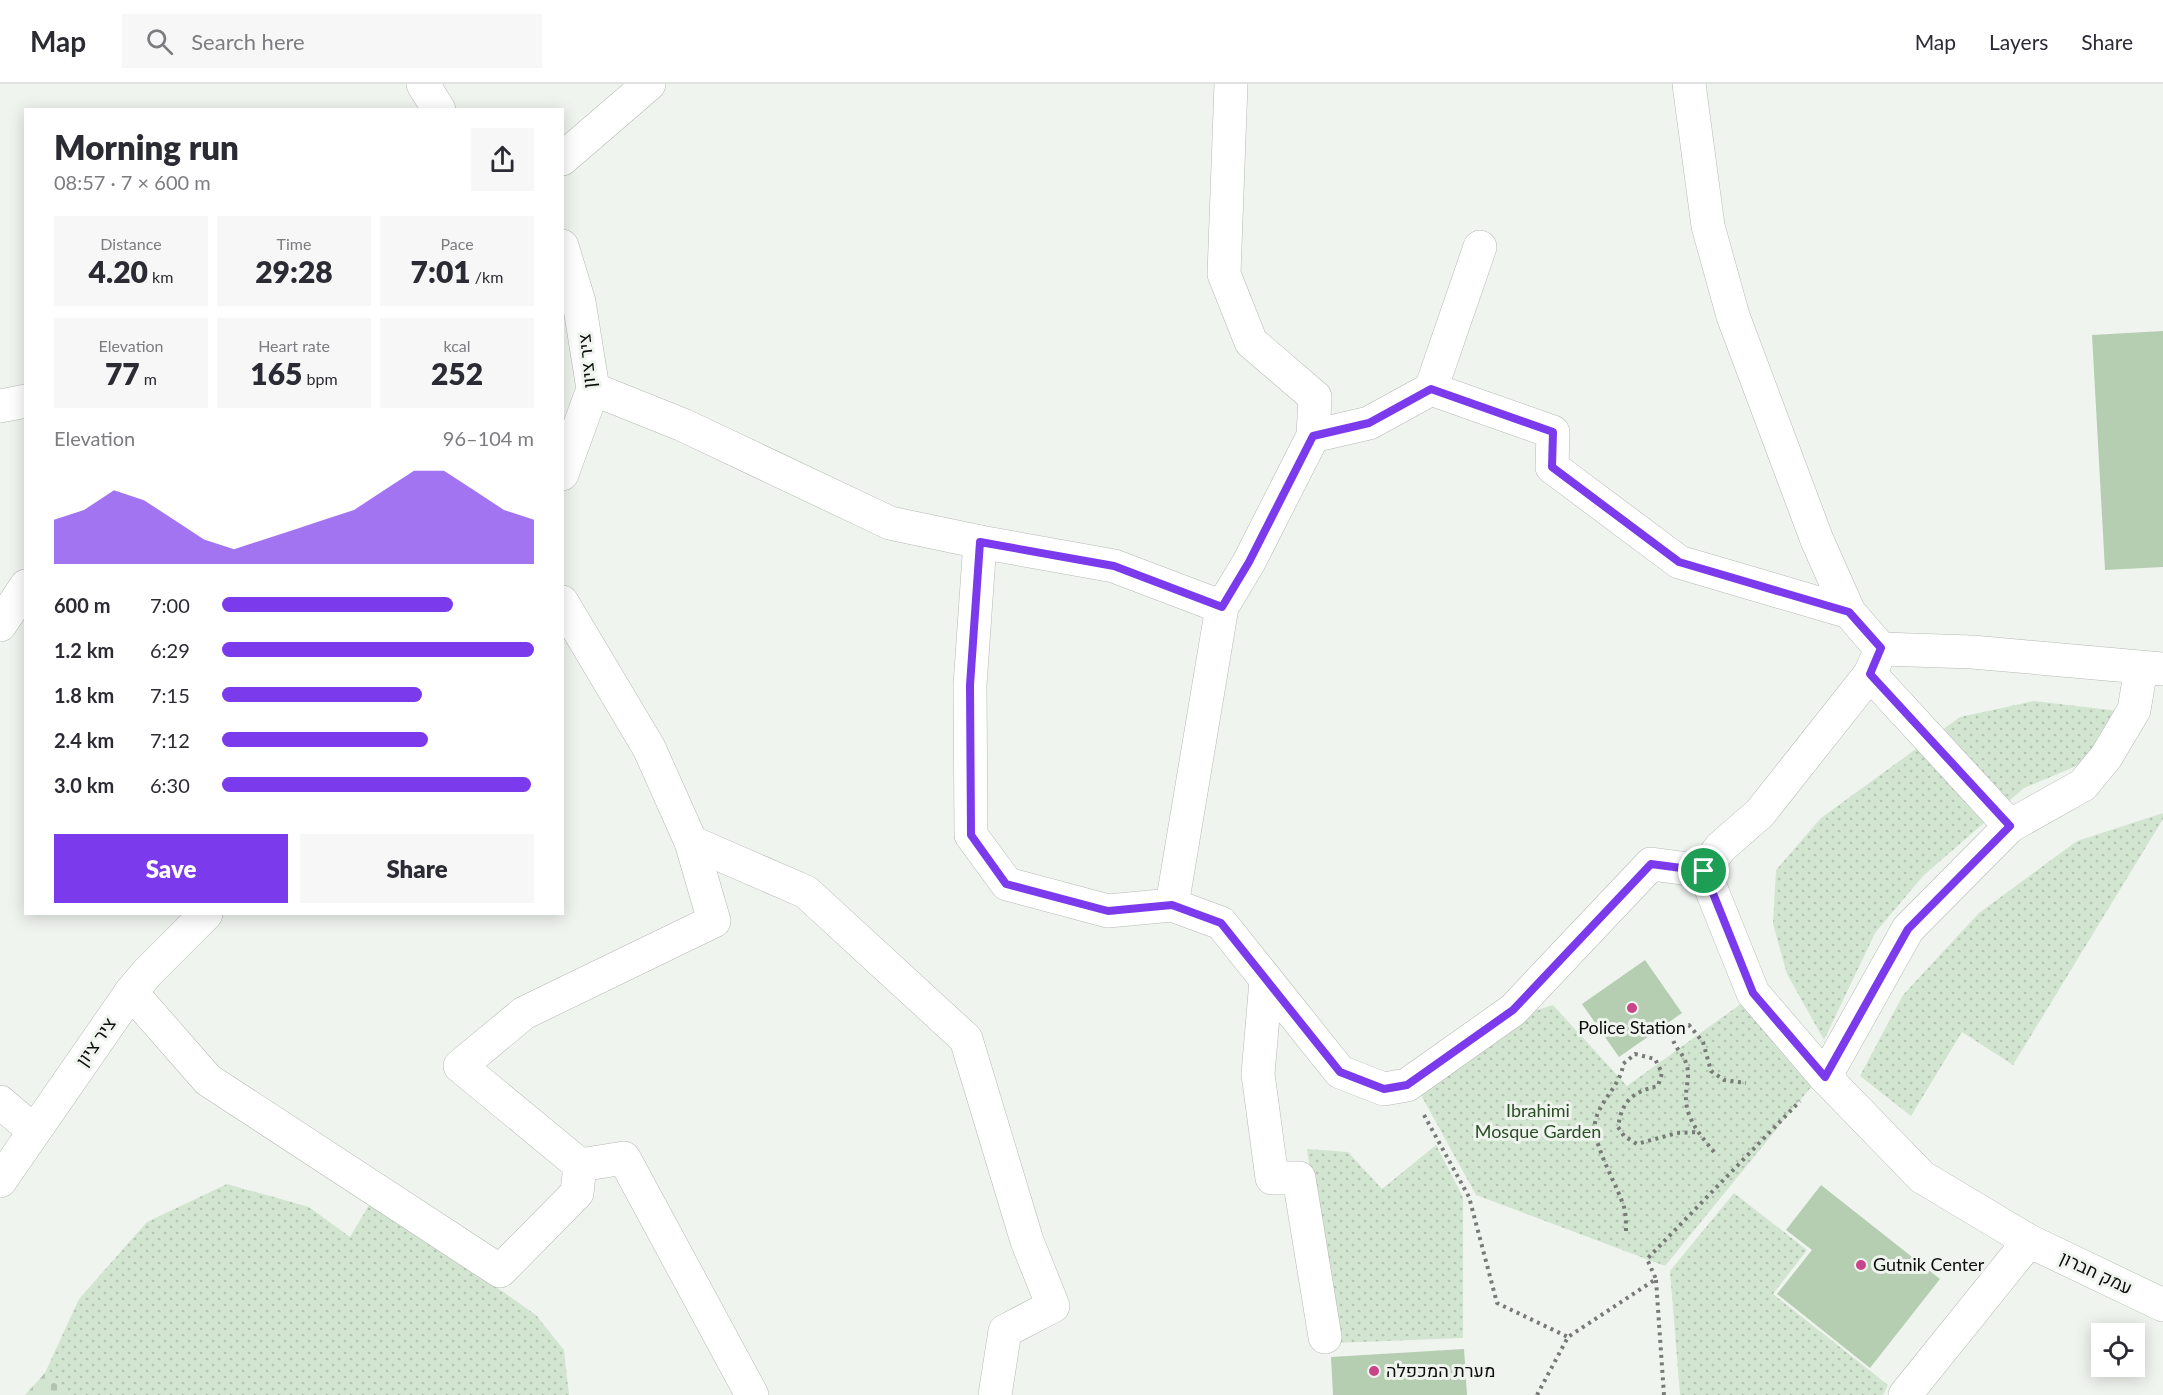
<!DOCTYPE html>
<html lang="en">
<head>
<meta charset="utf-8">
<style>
  :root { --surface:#fff; --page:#f7f7f7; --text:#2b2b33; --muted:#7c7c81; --line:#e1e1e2; --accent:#7c3aed }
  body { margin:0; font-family:Lato,Heebo,sans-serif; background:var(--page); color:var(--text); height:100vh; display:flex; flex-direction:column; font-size:22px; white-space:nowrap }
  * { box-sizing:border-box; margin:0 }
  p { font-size:20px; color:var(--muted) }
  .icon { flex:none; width:33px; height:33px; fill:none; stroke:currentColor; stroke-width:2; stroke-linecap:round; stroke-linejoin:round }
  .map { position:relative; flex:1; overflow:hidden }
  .sheet { position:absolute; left:24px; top:24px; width:540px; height:807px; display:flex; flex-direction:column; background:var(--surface); border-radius:0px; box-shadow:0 3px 15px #0003 }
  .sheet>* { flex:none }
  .fabs { position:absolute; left:2091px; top:1239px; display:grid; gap:12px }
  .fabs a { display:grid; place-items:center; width:54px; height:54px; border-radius:0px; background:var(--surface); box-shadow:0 3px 15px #0003; font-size:30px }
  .pin { position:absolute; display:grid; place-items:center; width:51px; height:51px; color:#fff; margin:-26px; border:3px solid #fff; border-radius:50%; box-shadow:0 2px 6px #0007 }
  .round { display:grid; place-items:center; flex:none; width:63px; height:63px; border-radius:0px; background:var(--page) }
  .overview { display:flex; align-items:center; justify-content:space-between; height:102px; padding:0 30px }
  h1 { font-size:33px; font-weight:800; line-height:45px }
  .metrics { display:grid; grid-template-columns:repeat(3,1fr); gap:9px; height:102px; padding:6px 30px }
  .metrics div { display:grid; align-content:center; border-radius:0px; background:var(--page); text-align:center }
  .metrics b { font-size:30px; font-weight:800 }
  .metrics small { font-size:16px; font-weight:400 }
  .metrics p { font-size:16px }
  .chart { height:168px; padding:12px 30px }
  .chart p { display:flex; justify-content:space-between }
  .chart svg { width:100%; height:108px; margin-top:6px; fill:var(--accent); opacity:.7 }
  .button { display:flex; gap:12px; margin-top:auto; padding:12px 30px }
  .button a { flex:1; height:69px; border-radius:0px; background:var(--accent); color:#fff; font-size:24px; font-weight:800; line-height:69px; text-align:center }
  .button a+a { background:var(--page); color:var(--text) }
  ul { padding:0 30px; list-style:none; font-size:20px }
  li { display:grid; grid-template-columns:96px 72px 1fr; align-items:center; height:45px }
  li i { height:15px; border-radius:8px; background:var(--accent) }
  header { display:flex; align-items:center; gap:36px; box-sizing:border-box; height:84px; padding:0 30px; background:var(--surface); border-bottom:2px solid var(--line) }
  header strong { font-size:28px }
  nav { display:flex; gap:33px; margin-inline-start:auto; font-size:21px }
  .search { width:420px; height:54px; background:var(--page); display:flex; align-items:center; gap:15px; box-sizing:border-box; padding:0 21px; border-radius:0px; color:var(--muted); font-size:22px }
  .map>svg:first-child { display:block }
</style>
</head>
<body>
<header>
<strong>Map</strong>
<div class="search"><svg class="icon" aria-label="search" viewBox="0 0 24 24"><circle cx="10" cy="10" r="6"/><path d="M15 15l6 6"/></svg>Search here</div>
<nav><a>Map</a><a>Layers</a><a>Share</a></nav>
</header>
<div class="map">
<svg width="2163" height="1311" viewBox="0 0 2163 1311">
  <defs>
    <pattern id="grass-dots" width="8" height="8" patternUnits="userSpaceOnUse" patternTransform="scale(1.5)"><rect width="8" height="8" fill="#d2e5d0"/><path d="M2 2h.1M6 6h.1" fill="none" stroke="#b3c3b1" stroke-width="1.8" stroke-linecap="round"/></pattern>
    <pattern id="cemetery-stones" width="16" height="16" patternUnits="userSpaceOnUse" patternTransform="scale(1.5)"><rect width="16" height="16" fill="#d2e5d0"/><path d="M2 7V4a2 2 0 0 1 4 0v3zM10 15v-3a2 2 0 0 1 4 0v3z" fill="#b3c3b1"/></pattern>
  </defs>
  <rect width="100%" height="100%" fill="#f0f4ef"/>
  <g fill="url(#grass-dots)">
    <path d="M 2034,617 L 2119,627 L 2100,672 L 2024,704 L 1923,792 L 1875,849 L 1824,956 L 1787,890 L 1773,840 L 1776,786 L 1821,734 L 1960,633 Z"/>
    <path d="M 2163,729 L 2163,735 L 2013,981 L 1962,948 L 1911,1032 L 1860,992 L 1903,911 L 1979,829 L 2077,757 Z"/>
    <path d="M 1749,914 L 1816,997 L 1665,1182 L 1476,1111 L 1415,1000 L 1521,931 L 1553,921 L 1627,1002 Z"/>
    <path d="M 1436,1061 L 1463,1113 L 1463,1254 L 1334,1259 L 1307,1065 L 1348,1068 L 1382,1105 Z"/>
    <path d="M 227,1100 L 309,1123 L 350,1153 L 372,1116 L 536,1231 L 564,1266 L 569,1311 L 70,1311 L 45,1289 L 79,1215 L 147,1138 Z"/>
    <path d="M 1734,1109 L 1807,1166 L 1773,1210 L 1888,1301 L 1883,1311 L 1680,1311 L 1670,1187 Z"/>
  </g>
  <path fill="url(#cemetery-stones)" d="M 45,1289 L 70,1311 L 25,1311 Z"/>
  <g fill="#b5ceb2">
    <path d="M 2163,247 L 2163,483 L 2105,486 L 2092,251 Z"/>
    <path d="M 1645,876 L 1682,929 L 1619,973 L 1582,920 Z"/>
    <path d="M 1821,1101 L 1940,1195 L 1870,1284 L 1777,1210 L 1812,1166 L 1786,1146 Z"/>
    <path d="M 1464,1265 L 1467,1311 L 1333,1311 L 1331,1273 Z"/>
  </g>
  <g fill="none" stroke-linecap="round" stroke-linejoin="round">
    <defs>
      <g id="minor">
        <path d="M 423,0 L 439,26"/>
        <path d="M 1689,0 L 1708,142 L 1733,232 L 1817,456 L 1849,528 L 1881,565 L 1972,568 L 2163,585"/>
        <path d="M 562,75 L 649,0"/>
        <path d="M 562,162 L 579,218 L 593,305 L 562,390"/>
        <path d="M 593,305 L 683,341 L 890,439 L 980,458 L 1114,482 L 1222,523"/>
        <path d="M 1431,305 L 1480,163"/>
        <path d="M 0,322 L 26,317"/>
        <path d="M 1313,352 L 1369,339 L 1431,305 L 1553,348 L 1552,383 L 1679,478 L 1849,528"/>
        <path d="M 980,458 L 970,601 L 971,751 L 1007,800 L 1108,827 L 1172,821 L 1221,839 L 1340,988 L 1384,1005 L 1407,1001 L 1513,926 L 1651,780 L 1704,787"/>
        <path d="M 562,518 L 649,664 L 691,758 L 714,837 L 524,929 L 460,982 L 580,1081 L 624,1074 L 752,1311"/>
        <path d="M 0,541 L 26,502"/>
        <path d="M 1870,590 L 2010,742"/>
        <path d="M 691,758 L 806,808 L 966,955 L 1027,1157 L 1053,1222 L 1005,1247 L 995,1311"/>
        <path d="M 1704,787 L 1753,909 L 1825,993 L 1922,1093 L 2029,1157 L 2163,1221"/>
        <path d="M 1704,787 L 1720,764 L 1760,729 L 1870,590 L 1881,565"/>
        <path d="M 1172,821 L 1222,523 L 1249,478 L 1313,352 L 1315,313 L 1251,258 L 1224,190 L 1231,0"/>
        <path d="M 1266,897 L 1258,990 L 1272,1094 L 1299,1094 L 1325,1253"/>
        <path d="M 131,908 L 208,996 L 500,1187 L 577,1109 L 580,1081"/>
        <path d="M 1825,993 L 1908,845 L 2010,742 L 2083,701 L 2106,673 L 2134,626 L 2141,584"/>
        <path d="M 0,1018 L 34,1047"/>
        <path d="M 0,1097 L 131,908 L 147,889 L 206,830"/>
        <path d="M 1905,1311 L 2029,1157"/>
      </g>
    </defs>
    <use href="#minor" stroke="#b5b9b4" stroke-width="34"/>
    <g stroke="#777a77" stroke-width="4" stroke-dasharray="3 4.5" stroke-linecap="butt">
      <path d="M 1424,1031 L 1469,1113 L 1497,1219 L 1568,1253"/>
      <path d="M 1714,1068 C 1702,1053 1687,1037 1686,1016 C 1685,1004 1691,992 1686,979 C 1682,967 1674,965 1672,951 L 1679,942 L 1689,941 L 1703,958 L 1711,987 L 1724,996 L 1746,999"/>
      <path d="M 1626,1147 C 1626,1136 1626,1125 1621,1115 C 1614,1096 1593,1060 1595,1039 C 1598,1018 1622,1000 1623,980 L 1635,970 L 1655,975 L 1662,989 L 1658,1002 C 1632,1008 1622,1017 1618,1043 L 1624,1052 L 1637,1060 L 1677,1049 L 1699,1048"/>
      <path d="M 1656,1196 L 1664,1311"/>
      <path d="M 1537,1311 L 1568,1253 L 1656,1195 L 1647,1175 L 1800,1017"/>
    </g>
    <use href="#minor" stroke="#fff" stroke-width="33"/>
  </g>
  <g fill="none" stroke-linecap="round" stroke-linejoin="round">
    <defs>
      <path id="route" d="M 1431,305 L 1553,348 L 1552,383 L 1679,478 L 1849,528 L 1881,564 L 1870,590 L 2010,742 L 1908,845 L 1825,993 L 1753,909 L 1704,787 L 1651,780 L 1513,926 L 1407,1001 L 1384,1005 L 1340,988 L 1221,839 L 1172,821 L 1108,827 L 1006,800 L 971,751 L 970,601 L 980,458 L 1114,482 L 1222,523 L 1249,478 L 1313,352 L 1369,339 Z"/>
    </defs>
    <use href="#route" stroke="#fff" stroke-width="12"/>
    <use href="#route" stroke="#7c3aed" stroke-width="8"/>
  </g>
  <g fill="#c94489" stroke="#f0f4ef" stroke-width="2">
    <circle cx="1632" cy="924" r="6"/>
    <circle cx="1861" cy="1181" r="6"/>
    <circle cx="1374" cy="1287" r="6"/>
  </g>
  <g text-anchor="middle" stroke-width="6" stroke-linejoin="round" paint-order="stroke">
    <g font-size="18" fill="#0c0e0c" stroke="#f0f4ef">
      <text transform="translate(587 277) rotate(-96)" y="6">ציר ציון</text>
      <text transform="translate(96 958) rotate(-55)" y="6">ציר ציון</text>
      <text transform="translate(2096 1189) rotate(25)" y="6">עמק חברון</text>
    </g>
    <g font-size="18" fill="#0c0e0c" stroke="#f0f4ef" text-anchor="start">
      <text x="1632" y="950" text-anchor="middle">Police Station</text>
      <text x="1873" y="1187">Gutnik Center</text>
      <text x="1386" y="1293">מערת המכפלה</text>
    </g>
    <g font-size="18" fill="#2a4e26" stroke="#f0f4ef">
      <text x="1538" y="1033">Ibrahimi<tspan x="1538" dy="21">Mosque Garden</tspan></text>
    </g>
  </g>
</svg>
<div class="fabs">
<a><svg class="icon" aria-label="locate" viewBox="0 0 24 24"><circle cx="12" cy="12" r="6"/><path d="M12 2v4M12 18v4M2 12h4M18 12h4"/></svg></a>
</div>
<div class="pin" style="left:1704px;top:787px;background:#1e9e55"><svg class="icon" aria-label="arrive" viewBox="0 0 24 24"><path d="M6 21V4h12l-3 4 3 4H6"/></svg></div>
<section class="sheet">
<div class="overview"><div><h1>Morning run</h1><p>08:57 · 7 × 600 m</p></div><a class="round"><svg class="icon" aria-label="share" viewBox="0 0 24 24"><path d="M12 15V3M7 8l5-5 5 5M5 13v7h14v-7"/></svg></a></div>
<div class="metrics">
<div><p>Distance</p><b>4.20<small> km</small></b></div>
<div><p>Time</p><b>29:28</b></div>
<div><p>Pace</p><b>7:01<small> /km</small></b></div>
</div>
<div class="metrics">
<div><p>Elevation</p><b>77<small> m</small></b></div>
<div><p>Heart rate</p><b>165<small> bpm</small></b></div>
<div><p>kcal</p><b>252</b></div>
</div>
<div class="chart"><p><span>Elevation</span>96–104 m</p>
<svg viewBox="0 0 160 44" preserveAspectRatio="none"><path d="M0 44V26L10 22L20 14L30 18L40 26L50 34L60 38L70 34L80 30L90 26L100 22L110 14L120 6L130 6L140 14L150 22L160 26V44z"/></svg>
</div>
<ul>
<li><b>600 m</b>7:00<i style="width:74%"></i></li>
<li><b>1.2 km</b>6:29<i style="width:100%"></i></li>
<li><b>1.8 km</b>7:15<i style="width:64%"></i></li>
<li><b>2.4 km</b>7:12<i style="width:66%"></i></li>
<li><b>3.0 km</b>6:30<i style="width:99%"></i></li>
</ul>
<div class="button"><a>Save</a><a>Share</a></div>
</section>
</div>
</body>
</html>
